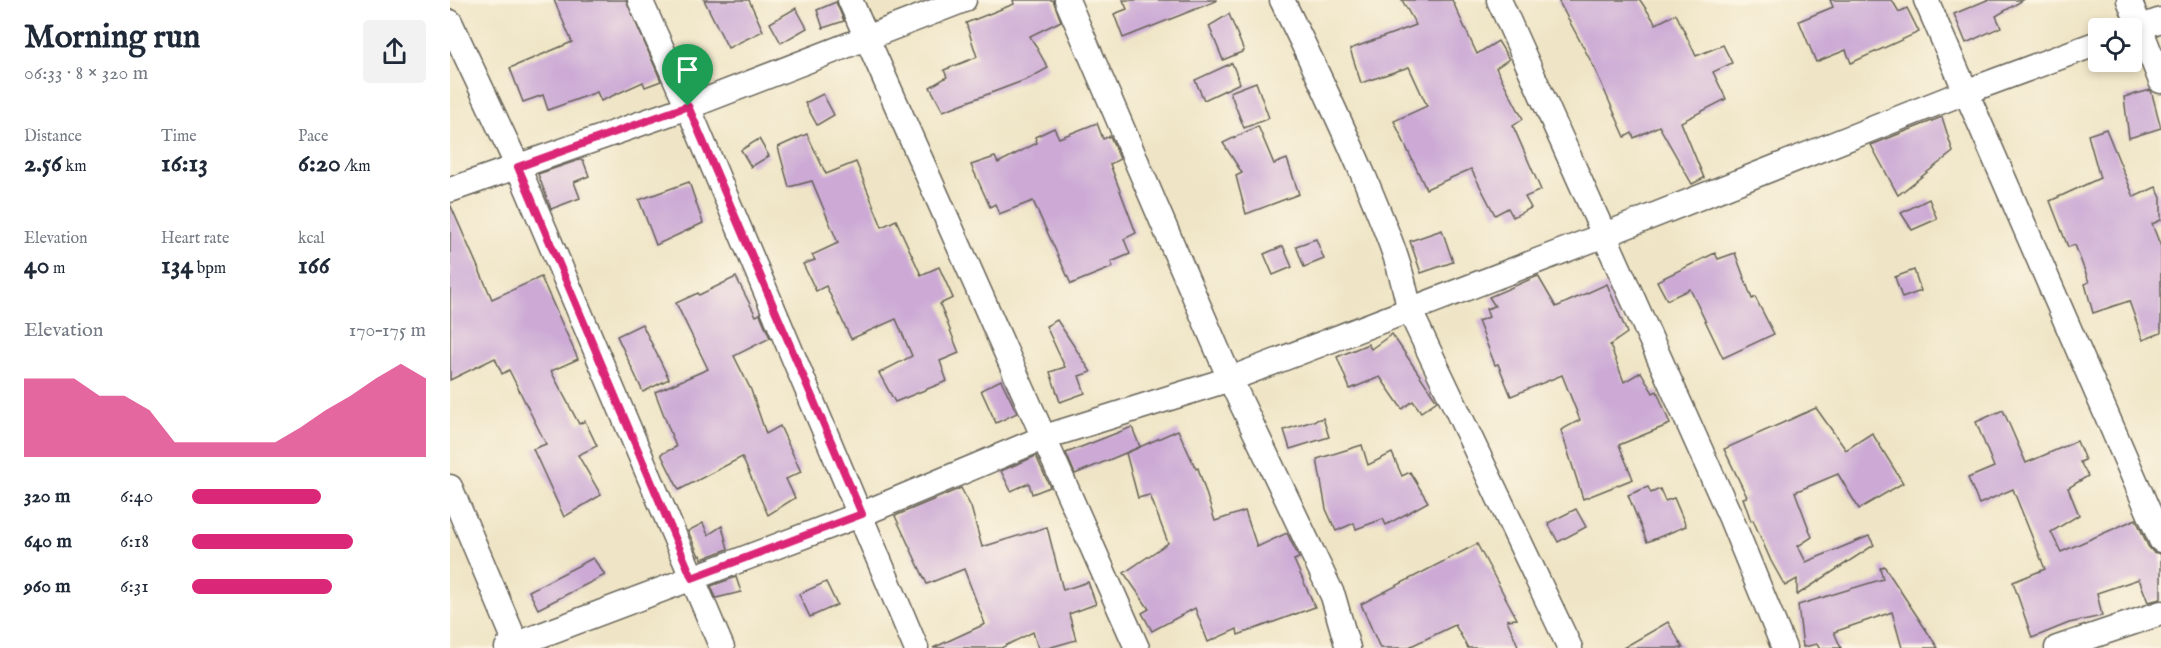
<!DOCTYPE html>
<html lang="en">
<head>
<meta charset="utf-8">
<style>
  :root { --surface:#fff; --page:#f2f2f3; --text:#1f2937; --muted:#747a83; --accent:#db2777 }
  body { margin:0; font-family:"IM FELL English",serif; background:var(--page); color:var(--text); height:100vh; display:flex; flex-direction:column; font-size:22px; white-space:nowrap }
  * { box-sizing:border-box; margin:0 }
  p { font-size:20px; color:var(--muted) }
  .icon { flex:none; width:33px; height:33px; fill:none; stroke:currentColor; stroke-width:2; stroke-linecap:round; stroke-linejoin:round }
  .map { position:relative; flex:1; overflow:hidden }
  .side { display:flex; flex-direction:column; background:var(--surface); width:450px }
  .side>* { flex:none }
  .fabs { position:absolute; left:1638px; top:18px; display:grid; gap:12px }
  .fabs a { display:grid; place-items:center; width:54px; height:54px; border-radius:6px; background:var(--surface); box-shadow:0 3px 9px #0003; font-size:30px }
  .pin { position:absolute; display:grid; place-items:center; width:51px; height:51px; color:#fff; margin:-62px -26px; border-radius:50% 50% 50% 0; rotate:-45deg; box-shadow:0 0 6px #0007 }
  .pin .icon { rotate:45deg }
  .round { display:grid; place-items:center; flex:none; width:63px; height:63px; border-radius:6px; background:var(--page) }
  .headline { display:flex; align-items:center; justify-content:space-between; height:102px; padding:0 24px }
  h1 { font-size:33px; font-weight:700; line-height:45px }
  .figures { display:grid; grid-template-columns:repeat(3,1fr); gap:9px; height:102px; padding:6px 24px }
  .figures div { display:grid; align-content:center }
  .figures b { font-size:26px; font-weight:700 }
  .figures small { font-size:16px; font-weight:400 }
  .figures p { font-size:16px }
  .chart { height:168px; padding:12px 24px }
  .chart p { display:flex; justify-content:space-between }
  .chart svg { width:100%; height:108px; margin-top:6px; fill:var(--accent); opacity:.7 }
  ul { padding:0 24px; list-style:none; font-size:20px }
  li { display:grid; grid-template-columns:96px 72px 1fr; align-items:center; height:45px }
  li i { height:15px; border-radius:8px; background:var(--accent) }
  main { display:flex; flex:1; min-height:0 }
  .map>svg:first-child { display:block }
</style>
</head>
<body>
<main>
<section class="side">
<div class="headline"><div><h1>Morning run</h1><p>06:33 · 8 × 320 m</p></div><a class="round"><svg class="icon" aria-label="share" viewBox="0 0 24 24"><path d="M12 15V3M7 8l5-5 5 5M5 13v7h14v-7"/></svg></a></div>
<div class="figures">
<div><p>Distance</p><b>2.56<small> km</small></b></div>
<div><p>Time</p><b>16:13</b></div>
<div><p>Pace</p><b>6:20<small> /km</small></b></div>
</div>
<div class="figures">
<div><p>Elevation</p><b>40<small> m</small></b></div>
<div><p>Heart rate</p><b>134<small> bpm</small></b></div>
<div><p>kcal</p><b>166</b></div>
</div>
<div class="chart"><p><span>Elevation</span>170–175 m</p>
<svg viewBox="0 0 160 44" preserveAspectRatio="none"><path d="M0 44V12L10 12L20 12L30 19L40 19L50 25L60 38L70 38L80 38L90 38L100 38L110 32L120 25L130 19L140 12L150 6L160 12V44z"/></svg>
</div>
<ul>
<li><b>320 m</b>6:40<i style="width:55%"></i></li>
<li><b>640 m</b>6:18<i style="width:69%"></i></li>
<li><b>960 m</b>6:31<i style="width:60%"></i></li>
</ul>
</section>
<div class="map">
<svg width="1711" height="648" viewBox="0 0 1711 648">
  <rect width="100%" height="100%" fill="#fcf5e5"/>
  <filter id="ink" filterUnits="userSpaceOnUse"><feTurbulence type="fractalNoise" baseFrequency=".0167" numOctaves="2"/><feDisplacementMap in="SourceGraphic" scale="12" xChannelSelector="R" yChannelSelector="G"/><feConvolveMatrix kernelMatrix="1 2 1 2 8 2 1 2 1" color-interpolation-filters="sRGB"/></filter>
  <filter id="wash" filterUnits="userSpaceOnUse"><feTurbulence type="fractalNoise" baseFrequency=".008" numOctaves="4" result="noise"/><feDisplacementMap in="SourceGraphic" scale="24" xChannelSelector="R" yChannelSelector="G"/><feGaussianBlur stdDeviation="1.35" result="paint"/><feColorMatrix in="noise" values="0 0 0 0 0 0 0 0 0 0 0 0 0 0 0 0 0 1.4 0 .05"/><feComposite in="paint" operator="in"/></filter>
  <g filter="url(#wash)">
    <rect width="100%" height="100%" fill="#efe5c6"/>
    <g id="blocks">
      <g fill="#ccaad5">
        <path d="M 104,0 L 176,0 L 211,81 L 195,87 L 193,82 L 151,101 L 147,92 L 98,110 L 93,95 L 73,102 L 60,68 L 122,42 Z"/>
        <path d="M 254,0 L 299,0 L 313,31 L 278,48 Z"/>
        <path d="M 563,0 L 603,0 L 611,21 L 580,36 L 598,68 L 578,79 L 493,111 L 480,87 L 497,77 L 494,70 L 527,57 L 516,23 L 564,4 Z"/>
        <path d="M 673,0 L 766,0 L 766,1 L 673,38 L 664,14 L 677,9 Z"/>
        <path d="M 952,0 L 1002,0 L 1027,54 L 1048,41 L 1059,59 L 1046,68 L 1073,119 L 1063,126 L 1091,190 L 1075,197 L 1081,208 L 1063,217 L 1058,208 L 1045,215 L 1021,169 L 976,189 L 944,121 L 977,106 L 959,67 L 911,83 L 900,49 L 966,25 Z"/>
        <path d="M 1108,0 L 1190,0 L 1206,24 L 1226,14 L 1246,56 L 1273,45 L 1282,63 L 1263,72 L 1276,99 L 1231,122 L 1254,178 L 1242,184 L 1209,126 L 1184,138 L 1182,133 L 1175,137 L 1144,67 Z"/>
        <path d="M 1380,0 L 1442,0 L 1449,12 L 1457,8 L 1469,32 L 1401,63 L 1396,50 L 1366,62 L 1349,21 L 1383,7 Z"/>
        <path d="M 1537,0 L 1573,0 L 1546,16 L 1551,27 L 1516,43 L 1504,14 Z"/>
        <path d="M 386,2 L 394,21 L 373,28 L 367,10 Z"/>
        <path d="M 346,8 L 357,28 L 331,43 L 320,23 Z"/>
        <path d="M 779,14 L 794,51 L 773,60 L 759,26 Z"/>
        <path d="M 782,63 L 790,83 L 754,100 L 745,80 Z"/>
        <path d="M 806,82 L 819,118 L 794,128 L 780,92 Z"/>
        <path d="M 1701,90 L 1711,128 L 1679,138 L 1674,97 Z"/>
        <path d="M 373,94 L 384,115 L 367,125 L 355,103 Z"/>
        <path d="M 1492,117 L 1503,152 L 1448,195 L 1421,145 Z"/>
        <path d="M 647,123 L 653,139 L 660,136 L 670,159 L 660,164 L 686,233 L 674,239 L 680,254 L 661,262 L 663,267 L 621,284 L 583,201 L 549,214 L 545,204 L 540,207 L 521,165 L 545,157 L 548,163 L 587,143 L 585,137 L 604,128 L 609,138 Z"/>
        <path d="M 808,126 L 824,164 L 837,159 L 849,194 L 796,214 L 786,176 L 792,173 L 773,143 Z"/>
        <path d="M 1656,129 L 1684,197 L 1706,187 L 1711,198 L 1711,220 L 1702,224 L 1711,247 L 1711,333 L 1693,340 L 1679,301 L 1643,313 L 1635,284 L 1639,282 L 1625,245 L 1618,247 L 1600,201 L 1650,178 L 1638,135 Z"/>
        <path d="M 357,134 L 376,174 L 406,162 L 432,227 L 446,220 L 471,275 L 489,267 L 503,298 L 490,304 L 509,353 L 490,361 L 497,381 L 445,402 L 429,373 L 462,356 L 446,319 L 401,339 L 376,286 L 366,291 L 353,264 L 365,260 L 362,255 L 388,243 L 362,181 L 339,187 L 328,147 Z"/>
        <path d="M 309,139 L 319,156 L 301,167 L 291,150 Z"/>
        <path d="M 129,160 L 133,160 L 139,176 L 124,182 L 130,198 L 101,209 L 88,174 Z"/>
        <path d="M 239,182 L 253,223 L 206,245 L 189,200 Z"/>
        <path d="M 1479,199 L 1487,219 L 1462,230 L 1451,213 Z"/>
        <path d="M 0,204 L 42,299 L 91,277 L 128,359 L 101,371 L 129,424 L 135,421 L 147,446 L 128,455 L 151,495 L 114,517 L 83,449 L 96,444 L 59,370 L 52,374 L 45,358 L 0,380 Z"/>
        <path d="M 992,230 L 1003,262 L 971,273 L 960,241 Z"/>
        <path d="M 866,239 L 874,259 L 854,267 L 846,246 Z"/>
        <path d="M 833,246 L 842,267 L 823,275 L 814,254 Z"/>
        <path d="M 1265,253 L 1268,259 L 1285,253 L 1302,299 L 1305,297 L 1324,334 L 1273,358 L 1240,289 L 1217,300 L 1207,281 Z"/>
        <path d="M 1464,270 L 1471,291 L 1452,298 L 1445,277 Z"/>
        <path d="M 1088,276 L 1106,307 L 1157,284 L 1177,333 L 1160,345 L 1174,382 L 1191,372 L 1203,393 L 1207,391 L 1220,424 L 1169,445 L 1183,479 L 1133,499 L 1111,430 L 1130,420 L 1112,375 L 1061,396 L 1048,364 L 1045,365 L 1028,321 L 1039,317 L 1036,309 L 1045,306 L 1039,297 Z"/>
        <path d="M 286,277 L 306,316 L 310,314 L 320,338 L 284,356 L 301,390 L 316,434 L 330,426 L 351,472 L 336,479 L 345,498 L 318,515 L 292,457 L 229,490 L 211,454 L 226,447 L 205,392 L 258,369 L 226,303 L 248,293 L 249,295 Z"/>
        <path d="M 607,320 L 641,372 L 629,376 L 635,393 L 610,402 L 600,372 L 615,367 L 596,326 Z"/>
        <path d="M 192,324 L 219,379 L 193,392 L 167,336 Z"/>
        <path d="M 942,334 L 987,401 L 971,412 L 963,401 L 952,409 L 930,377 L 900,389 L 887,357 L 918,344 L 921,349 Z"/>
        <path d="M 551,380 L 567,413 L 546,423 L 531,390 Z"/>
        <path d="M 1366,408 L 1396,450 L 1422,433 L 1453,483 L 1409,509 L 1388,474 L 1345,492 L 1362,537 L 1348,546 L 1356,562 L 1419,536 L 1424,545 L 1347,595 L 1347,579 L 1335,586 L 1321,561 L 1303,520 L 1301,521 L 1293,498 L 1297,497 L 1274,449 Z"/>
        <path d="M 1553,410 L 1576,463 L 1627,441 L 1635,460 L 1630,462 L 1638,476 L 1618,488 L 1629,515 L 1601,532 L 1611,552 L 1686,519 L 1698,546 L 1703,552 L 1711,554 L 1711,599 L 1698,602 L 1689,579 L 1647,593 L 1652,616 L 1619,623 L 1582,638 L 1563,582 L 1595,569 L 1566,497 L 1563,489 L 1529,504 L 1518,478 L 1544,467 L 1526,422 Z"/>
        <path d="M 873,418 L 879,437 L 840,449 L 834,430 Z"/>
        <path d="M 682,427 L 690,447 L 625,474 L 616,453 Z"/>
        <path d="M 728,430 L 746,469 L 748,468 L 765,521 L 795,511 L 807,547 L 837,533 L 849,558 L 844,560 L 865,607 L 788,635 L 787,629 L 758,642 L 745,608 L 702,631 L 692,613 L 699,609 L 674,573 L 718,543 L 700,495 L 688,498 L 676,453 Z"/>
        <path d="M 912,445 L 918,465 L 942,453 L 952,476 L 960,472 L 978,502 L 936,525 L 933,519 L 906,529 L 904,523 L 886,531 L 876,509 L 867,459 Z"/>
        <path d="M 586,456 L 600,487 L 582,494 L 579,483 L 561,491 L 551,471 Z"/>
        <path d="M 1198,487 L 1201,493 L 1210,489 L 1215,501 L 1224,498 L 1236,526 L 1197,542 L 1178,495 Z"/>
        <path d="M 511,488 L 521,507 L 532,547 L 597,527 L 613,590 L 638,582 L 646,604 L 619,614 L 626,640 L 598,648 L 588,648 L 583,632 L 551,648 L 483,648 L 535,624 L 514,569 L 477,584 L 445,516 Z"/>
        <path d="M 1126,509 L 1136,527 L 1108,542 L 1098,523 Z"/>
        <path d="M 253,523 L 258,535 L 272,526 L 278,549 L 252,559 L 251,555 L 249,556 L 238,531 Z"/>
        <path d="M 1027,544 L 1067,619 L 1057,620 L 1069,648 L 1018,648 L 1005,625 L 957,648 L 930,648 L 911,604 Z"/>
        <path d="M 143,558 L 155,575 L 88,609 L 79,591 Z"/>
        <path d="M 1434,566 L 1488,648 L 1452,648 L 1442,612 L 1384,632 L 1391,648 L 1369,648 L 1367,644 L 1353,647 L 1348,605 L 1433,579 L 1430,568 Z"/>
        <path d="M 286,577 L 291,592 L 266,598 L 261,586 Z"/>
        <path d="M 376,582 L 387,605 L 360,617 L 349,594 Z"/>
        <path d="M 1218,622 L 1233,648 L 1173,648 Z"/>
      </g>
    </g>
  </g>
  <g filter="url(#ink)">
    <use href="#blocks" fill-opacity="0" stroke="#666258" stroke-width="1.5"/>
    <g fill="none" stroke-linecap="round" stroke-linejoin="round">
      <defs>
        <g id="street">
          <path d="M 190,0 L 238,107 L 466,648"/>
          <path d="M 400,0 L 687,648"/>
          <path d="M 617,0 L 780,379 L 883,596 L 898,648"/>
          <path d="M 832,0 C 861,59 889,119 915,179 C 933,223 951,262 959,309 L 1120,648"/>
          <path d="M 1049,0 L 1280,516 L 1334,648"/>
          <path d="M 1476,0 L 1711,540"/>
          <path d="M 1679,0 L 1711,81"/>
          <path d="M 0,22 L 68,167 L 272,648"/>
          <path d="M 1682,30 L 1711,20"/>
          <path d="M 0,190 L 238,107 L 514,0"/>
          <path d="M 0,487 L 68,648"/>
          <path d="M 57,648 L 412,514 L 595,437 L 780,379 L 1152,236 L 1515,92 L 1648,43"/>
          <path d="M 1607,648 L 1711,613"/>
        </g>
      </defs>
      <use href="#street" stroke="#666258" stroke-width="27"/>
      <use href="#street" stroke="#fff" stroke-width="24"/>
    </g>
  </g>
  <g fill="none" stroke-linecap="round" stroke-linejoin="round" filter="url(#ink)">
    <defs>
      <path id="route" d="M 238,106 L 412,514 L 242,578 L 68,167 Z"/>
    </defs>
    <use href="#route" stroke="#fff" stroke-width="12"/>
    <use href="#route" stroke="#db2777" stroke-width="8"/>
  </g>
</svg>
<div class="fabs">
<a><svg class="icon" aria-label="locate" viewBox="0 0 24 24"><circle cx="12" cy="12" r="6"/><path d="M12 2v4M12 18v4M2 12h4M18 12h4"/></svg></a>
</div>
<div class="pin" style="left:238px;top:106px;background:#1e9e55"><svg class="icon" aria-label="arrive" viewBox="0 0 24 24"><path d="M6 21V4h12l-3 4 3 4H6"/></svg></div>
</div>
</main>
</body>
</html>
